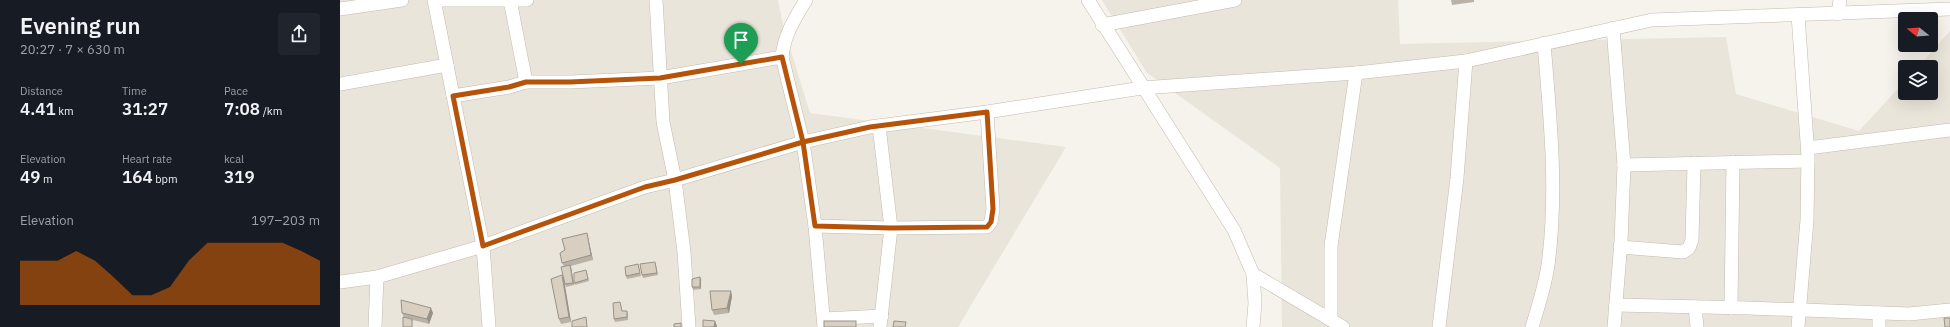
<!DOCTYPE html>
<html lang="en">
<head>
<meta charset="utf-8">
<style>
  :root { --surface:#171b24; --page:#20242c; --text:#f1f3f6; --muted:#9ea1a6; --accent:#b45309 }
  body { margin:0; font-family:"IBM Plex Sans",sans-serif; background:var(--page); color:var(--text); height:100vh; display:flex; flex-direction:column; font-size:15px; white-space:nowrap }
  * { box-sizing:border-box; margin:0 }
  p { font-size:13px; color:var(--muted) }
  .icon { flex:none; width:22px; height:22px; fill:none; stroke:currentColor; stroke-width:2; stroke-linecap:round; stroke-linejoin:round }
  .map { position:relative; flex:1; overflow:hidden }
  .drawer { display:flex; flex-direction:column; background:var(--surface); width:340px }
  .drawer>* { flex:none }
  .needle { width:26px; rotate:287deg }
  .tools { position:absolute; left:1558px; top:12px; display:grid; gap:8px }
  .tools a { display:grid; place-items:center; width:40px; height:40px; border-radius:4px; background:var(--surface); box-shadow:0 4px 16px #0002; font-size:20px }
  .pin { position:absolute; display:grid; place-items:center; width:34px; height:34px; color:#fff; margin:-41px -17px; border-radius:50% 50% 50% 0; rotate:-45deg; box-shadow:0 0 4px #0007 }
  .pin .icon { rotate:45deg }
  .round { display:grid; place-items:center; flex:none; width:42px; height:42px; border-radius:4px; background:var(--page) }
  .head { display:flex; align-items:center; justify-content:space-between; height:68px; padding:0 20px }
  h1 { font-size:22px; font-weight:600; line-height:30px }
  .metrics { display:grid; grid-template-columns:repeat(3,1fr); gap:6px; height:68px; padding:4px 20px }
  .metrics div { display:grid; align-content:center }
  .metrics b { font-size:17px; font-weight:600 }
  .metrics small { font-size:11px; font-weight:400 }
  .metrics p { font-size:11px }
  .chart { height:112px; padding:8px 20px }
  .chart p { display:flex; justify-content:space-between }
  .chart svg { width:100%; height:72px; margin-top:4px; fill:var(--accent); opacity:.7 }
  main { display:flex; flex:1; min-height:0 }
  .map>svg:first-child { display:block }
</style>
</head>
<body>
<main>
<section class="drawer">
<div class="head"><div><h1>Evening run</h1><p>20:27 · 7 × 630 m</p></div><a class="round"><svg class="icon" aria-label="share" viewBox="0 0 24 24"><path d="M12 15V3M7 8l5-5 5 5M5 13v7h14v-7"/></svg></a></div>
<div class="metrics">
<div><p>Distance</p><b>4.41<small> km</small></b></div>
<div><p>Time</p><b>31:27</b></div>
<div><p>Pace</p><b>7:08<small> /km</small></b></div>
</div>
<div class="metrics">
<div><p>Elevation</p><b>49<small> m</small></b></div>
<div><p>Heart rate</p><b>164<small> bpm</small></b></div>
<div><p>kcal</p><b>319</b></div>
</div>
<div class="chart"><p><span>Elevation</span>197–203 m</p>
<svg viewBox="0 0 160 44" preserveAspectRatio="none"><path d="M0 44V17L10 17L20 17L30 11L40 17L50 27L60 38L70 38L80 33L90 17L100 6L110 6L120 6L130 6L140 6L150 11L160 17V44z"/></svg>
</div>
</section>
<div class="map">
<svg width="1610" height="327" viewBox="0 0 1610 327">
  <rect width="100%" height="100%" fill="#f6f3ec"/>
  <g fill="#eae5da">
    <path d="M 0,0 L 438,0 L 443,25 L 470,113 L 726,147 L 618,327 L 0,327 Z"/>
    <path d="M 762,0 L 1058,0 L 1060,44 L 1386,37 L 1396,94 L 1519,131 L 1565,81 L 1565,93 L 1591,93 L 1591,67 L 1578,67 L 1610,31 L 1610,327 L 942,327 L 940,168 L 807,73 Z"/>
  </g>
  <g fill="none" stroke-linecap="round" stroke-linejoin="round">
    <defs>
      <g id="minor">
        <path d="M 94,0 L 143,246 L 149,327"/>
        <path d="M 99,0 L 187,0"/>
        <path d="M 170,0 L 186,82"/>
        <path d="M 316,0 L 323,122 L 335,180 L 344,252 L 349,327"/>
        <path d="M 466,0 C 455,18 444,35 442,57 L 463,142 L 475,226 L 484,327"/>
        <path d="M 748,0 L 894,230 L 913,274 L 915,303 L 913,327"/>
        <path d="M 0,9 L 62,0"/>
        <path d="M 1498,14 L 1500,0"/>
        <path d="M 762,25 L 895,0"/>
        <path d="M 1273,28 L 1284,165 L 1281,241 L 1274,327"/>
        <path d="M 0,84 L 107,65"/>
        <path d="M 113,96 L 169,87 L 186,82 L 230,82 L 320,78 L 442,57"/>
        <path d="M 539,126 L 551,228 L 540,327"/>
        <path d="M 1468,148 L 1610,130"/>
        <path d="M 1284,165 L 1468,161"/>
        <path d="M 475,226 L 551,228 L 647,227 L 651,222 L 653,209 L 647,112"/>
        <path d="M 1280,247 L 1343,252 L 1349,248 L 1352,240 L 1354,163"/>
        <path d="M 913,274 L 1003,327"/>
        <path d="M 0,282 L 37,277 L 143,246 L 305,187 L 335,180 L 463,142 L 530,127 L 647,112 L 802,88 L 1016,73 L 1126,61 L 1312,20 L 1610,9"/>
        <path d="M 1276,305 L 1408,308 L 1569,314 L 1610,310"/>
        <path d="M 1355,307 L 1357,327"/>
        <path d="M 1391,308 L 1393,162"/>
        <path d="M 1539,313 L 1539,327"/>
        <path d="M 484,319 L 542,316"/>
        <path d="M 991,320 L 991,246 L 1016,73"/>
        <path d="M 35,327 L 37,277"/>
        <path d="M 1099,327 L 1117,178 L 1126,61"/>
        <path d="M 1192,327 C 1198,307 1205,286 1208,265 C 1218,191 1210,117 1204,43"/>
        <path d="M 1458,327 L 1467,220 L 1468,156 L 1458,15"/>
      </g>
    </defs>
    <use href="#minor" stroke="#c2bbae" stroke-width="14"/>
    <use href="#minor" stroke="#fff" stroke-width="13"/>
  </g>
  <g fill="#bab2a6">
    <path d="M 1111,0 L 1134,0 L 1134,2 L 1112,5 Z"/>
    <path d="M 247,233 L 248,238 L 253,260 L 231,266 L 234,285 L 226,287 L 225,284 L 224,266 L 222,263 L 225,250 Z"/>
    <path d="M 298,264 L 301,276 L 287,279 L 286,276 Z"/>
    <path d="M 316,265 L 318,275 L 303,278 L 302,275 Z"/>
    <path d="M 246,270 L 249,281 L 235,285 L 234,283 Z"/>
    <path d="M 360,277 L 361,280 L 361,289 L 353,290 L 352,287 Z"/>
    <path d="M 224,280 L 231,322 L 221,324 L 219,319 Z"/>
    <path d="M 392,296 L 389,313 L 374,315 L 372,310 Z"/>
    <path d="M 281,305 L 282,311 L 287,311 L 288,314 L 288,320 L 275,322 L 274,319 Z"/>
    <path d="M 62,313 L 93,313 L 89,324 L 73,320 L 73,321 L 64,317 Z"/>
  </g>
  <g fill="#979187">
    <path d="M 247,233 L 248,238 L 253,260 L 251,255 Z"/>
    <path d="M 230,265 L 231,268 L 234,285 L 233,283 Z"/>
    <path d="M 222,275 L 224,280 L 231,322 L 229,317 Z"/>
    <path d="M 360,277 L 361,280 L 361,289 L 360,287 Z"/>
    <path d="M 391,291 L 392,296 L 389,313 L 387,308 Z"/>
    <path d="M 91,308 L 93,313 L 89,324 L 87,319 Z"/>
    <path d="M 375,321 L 377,326 L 377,327 L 374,327 Z"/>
  </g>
  <g fill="#d8cfc1" stroke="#979187">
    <path d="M 247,233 L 251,255 L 222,263 L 220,253 L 225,250 L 222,239 Z"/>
    <path d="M 315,262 L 317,273 L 302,275 L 300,264 Z"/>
    <path d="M 298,264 L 300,273 L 286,276 L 285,267 Z"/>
    <path d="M 230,265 L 233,283 L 225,284 L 221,267 Z"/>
    <path d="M 246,270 L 248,279 L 234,283 L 234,273 Z"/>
    <path d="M 222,275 L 229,317 L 219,319 L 211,279 Z"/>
    <path d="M 360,277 L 360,287 L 352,287 L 352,279 Z"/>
    <path d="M 370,291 L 391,291 L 387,308 L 372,310 Z"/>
    <path d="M 61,300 L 91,308 L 87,319 L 62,313 Z"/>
    <path d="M 280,302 L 282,311 L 287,311 L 287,317 L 274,319 L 273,303 Z"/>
    <path d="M 63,317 L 72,319 L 72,327 L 63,327 Z"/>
    <path d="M 246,317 L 247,327 L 232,327 L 232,321 Z"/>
    <path d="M 1604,318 L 1610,318 L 1610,327 L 1605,327 Z"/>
    <path d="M 363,320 L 375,321 L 374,327 L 363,327 Z"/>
    <rect x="484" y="321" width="32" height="6"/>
    <path d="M 554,321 L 566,322 L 565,327 L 553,327 Z"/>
    <path d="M 341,323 L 341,327 L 334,327 L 334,324 Z"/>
  </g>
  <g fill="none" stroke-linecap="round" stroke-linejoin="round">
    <defs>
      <path id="route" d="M 401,64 L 320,78 L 230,82 L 186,82 L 169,87 L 113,96 L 143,246 L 305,187 L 335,180 L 463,142 L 530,127 L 647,112 L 653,209 L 651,222 L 647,227 L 551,228 L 475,226 L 463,142 L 442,57 L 401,64"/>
    </defs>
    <use href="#route" stroke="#fff" stroke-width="8"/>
    <use href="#route" stroke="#b45309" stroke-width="5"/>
  </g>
</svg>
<div class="tools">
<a><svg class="needle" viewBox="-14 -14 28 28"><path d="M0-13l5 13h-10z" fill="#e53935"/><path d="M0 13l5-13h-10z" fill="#9ea1a6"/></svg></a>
<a><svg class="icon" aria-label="layers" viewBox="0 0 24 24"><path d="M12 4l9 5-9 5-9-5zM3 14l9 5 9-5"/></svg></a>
</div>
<div class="pin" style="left:401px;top:64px;background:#1e9e55"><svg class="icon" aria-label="arrive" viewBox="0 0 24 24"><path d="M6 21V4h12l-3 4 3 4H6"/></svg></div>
</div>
</main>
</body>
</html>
